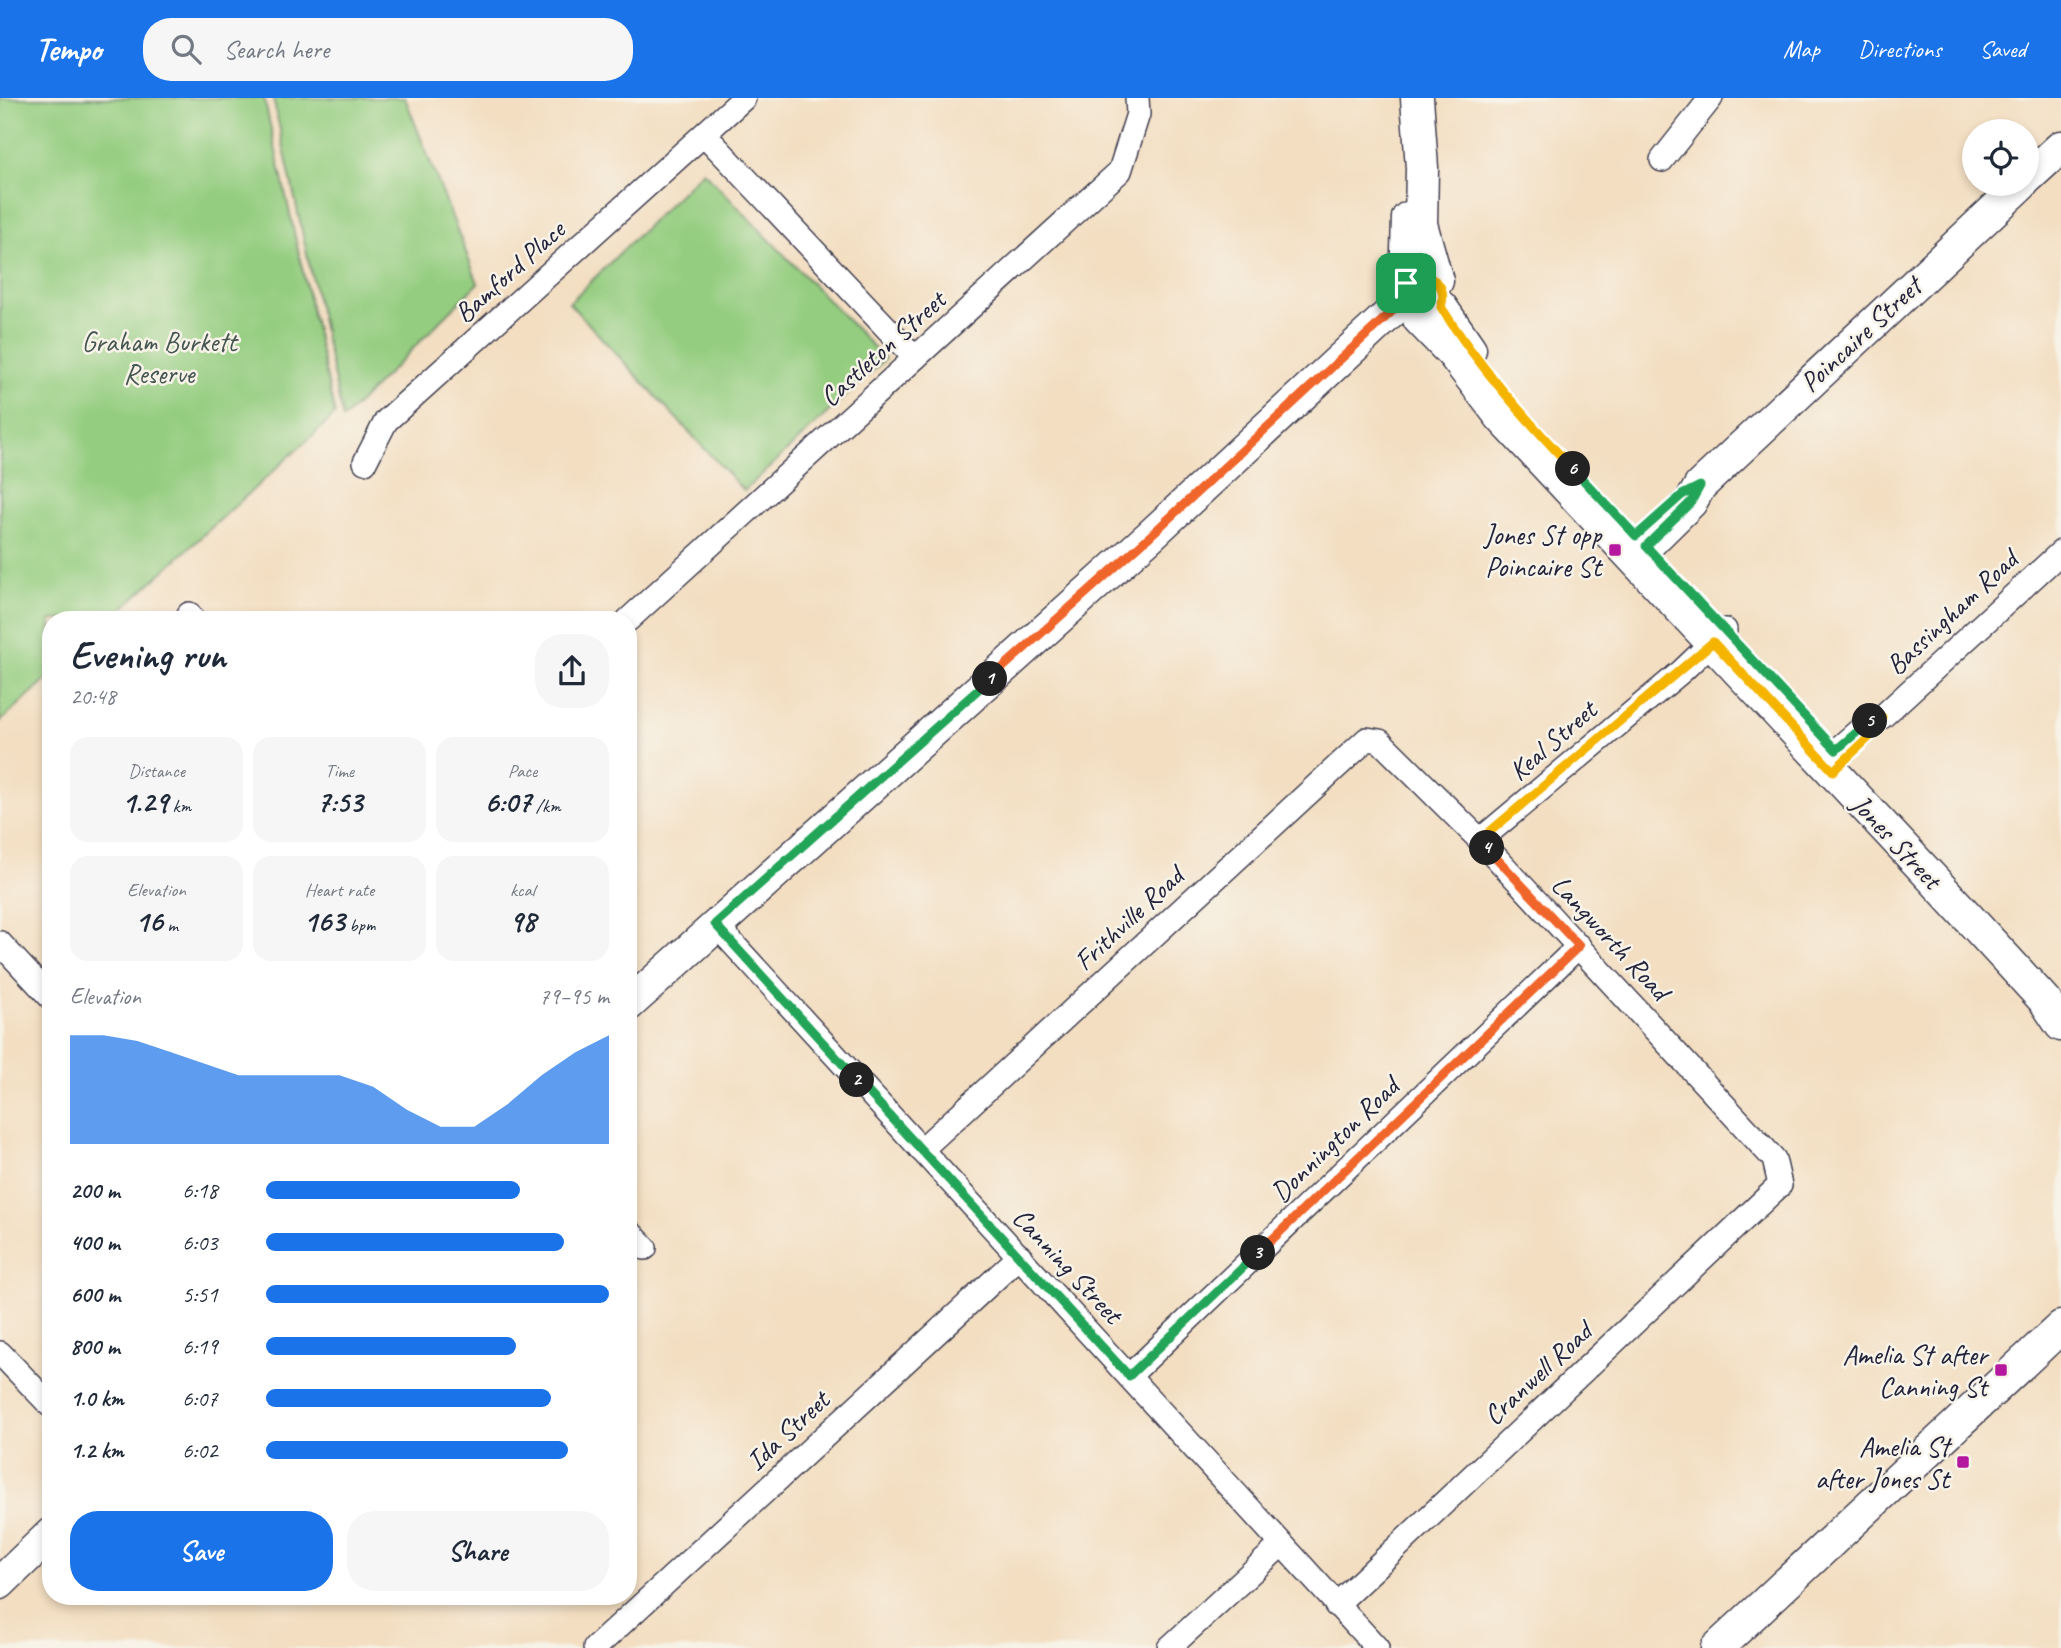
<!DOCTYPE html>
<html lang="en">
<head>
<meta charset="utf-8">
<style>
  :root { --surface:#fff; --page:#f6f6f7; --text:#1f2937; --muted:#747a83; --accent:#1a73e8 }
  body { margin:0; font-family:Caveat,sans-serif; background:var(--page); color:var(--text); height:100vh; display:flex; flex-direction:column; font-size:26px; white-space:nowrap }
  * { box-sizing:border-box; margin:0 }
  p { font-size:23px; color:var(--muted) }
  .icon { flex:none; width:38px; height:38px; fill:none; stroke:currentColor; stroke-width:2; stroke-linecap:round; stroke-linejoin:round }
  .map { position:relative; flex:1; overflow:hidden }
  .side { position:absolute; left:42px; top:513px; width:595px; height:994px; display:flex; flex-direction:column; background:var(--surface); border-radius:28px; box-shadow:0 4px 10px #0003 }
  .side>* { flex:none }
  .fabs { position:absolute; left:1962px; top:21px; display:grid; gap:14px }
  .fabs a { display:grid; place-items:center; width:77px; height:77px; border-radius:50%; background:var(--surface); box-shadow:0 4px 10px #0003; font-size:35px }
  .pin { position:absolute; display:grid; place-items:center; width:60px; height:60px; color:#fff; margin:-30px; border-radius:14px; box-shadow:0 4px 10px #0006 }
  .km { position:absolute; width:35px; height:35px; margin:-18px; border-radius:50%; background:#222; color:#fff; font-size:19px; line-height:35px; text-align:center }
  .round { display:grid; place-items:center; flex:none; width:74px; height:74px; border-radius:28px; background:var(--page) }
  .summary { display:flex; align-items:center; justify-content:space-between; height:119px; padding:0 28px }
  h1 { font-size:38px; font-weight:700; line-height:52px }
  .stats { display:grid; grid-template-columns:repeat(3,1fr); gap:10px; height:119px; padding:7px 28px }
  .stats div { display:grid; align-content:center; border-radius:18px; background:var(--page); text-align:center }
  .stats b { font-size:30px; font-weight:700 }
  .stats small { font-size:19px; font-weight:400 }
  .stats p { font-size:19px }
  .chart { height:196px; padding:14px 28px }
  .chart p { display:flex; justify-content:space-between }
  .chart svg { width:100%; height:126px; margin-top:7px; fill:var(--accent); opacity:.7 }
  .action { display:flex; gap:14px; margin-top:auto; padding:14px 28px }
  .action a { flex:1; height:80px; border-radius:28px; background:var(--accent); color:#fff; font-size:28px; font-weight:700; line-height:80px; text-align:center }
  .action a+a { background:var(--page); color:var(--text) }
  ul { padding:0 28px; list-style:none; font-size:23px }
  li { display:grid; grid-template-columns:112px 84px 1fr; align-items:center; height:52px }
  li i { height:18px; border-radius:9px; background:var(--accent) }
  header { display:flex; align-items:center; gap:42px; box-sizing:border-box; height:98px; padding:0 35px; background:var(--accent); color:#fff }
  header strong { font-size:33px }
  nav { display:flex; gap:38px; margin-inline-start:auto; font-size:24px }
  .search { width:490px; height:63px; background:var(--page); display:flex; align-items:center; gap:18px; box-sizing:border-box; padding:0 24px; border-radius:28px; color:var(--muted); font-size:26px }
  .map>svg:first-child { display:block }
</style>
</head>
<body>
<header>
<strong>Tempo</strong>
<div class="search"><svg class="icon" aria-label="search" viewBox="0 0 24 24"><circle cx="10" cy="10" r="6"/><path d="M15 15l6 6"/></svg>Search here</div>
<nav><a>Map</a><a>Directions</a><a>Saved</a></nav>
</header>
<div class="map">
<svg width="2061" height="1550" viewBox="0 0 2061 1550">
  <rect width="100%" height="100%" fill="#f7f3e8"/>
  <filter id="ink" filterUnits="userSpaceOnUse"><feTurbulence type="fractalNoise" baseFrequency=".0143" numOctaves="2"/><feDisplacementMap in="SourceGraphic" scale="14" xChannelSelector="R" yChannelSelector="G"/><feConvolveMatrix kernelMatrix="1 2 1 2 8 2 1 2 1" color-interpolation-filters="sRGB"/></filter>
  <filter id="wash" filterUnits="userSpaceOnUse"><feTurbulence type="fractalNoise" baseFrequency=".00686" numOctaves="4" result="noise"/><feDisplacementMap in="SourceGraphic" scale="28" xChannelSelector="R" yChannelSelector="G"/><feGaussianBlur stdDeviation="1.57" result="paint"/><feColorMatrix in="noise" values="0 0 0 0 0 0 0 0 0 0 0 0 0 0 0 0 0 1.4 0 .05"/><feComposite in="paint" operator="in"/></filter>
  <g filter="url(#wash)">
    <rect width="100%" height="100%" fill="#f3dec1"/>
    <g fill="#94cd80" stroke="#5b785e" stroke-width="2">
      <path d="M 0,0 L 264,0 L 335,317 L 111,521 L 51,522 L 51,577 L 0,624 Z"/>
      <path d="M 273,0 L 405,0 L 478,185 L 343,321 Z"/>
      <path d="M 703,73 L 885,261 L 744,393 L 569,205 Z"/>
    </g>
  </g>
  <g filter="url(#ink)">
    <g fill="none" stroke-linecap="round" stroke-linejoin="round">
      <defs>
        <g id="street">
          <path d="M 705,37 L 915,260"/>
          <path d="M 1662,62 L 1711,0"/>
          <path d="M 365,364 L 386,323 L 744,0"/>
          <path d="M 189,516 L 193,522"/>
          <path d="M 628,522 L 1120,73 L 1138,16 L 1137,0"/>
          <path d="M 1824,663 L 1871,622 L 1882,619 L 2061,454"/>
          <path d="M 1480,742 L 1682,573 L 1725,532"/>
          <path d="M 715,826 L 1377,1550"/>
          <path d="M 0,845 L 51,900"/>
          <path d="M 921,1052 L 1367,641 L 1380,643 L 1480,742 L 1774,1061 L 1780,1087 L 1336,1507"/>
          <path d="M 628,1132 L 645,1150"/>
          <path d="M 0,1255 L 51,1308"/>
          <path d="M 1129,1278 L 1579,848"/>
          <path d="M 595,1550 L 1020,1158"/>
          <path d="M 1169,1550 L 1281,1447"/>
        </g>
        <g id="secondary">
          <path d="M 1417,0 L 1422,70 L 1421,126 L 1437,183"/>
          <path d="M 2026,81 L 2061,49"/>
          <path d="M 1406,185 L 1408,120"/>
          <path d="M 1441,209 L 1470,251"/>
          <path d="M 1419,221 L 1453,256 L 1501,319 L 1932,780 L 2045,903 L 2061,927"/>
          <path d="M 1635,459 L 1691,404 L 1700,388 L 2022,86"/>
          <path d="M 628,907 L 1150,438 L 1401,205"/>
          <path d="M 0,1485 L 51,1436"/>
          <path d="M 1717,1550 L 2061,1229"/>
        </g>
      </defs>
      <use href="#street" stroke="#413e4f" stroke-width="26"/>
      <use href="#secondary" stroke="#413e4f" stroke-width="35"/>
      <use href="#street" stroke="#fff" stroke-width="23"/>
      <use href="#secondary" stroke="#fff" stroke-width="32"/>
    </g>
  </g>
  <g fill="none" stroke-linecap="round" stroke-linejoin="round" filter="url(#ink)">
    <defs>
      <path id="split-1" d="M 990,581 L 1150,438 L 1401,205 L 1406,185"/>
      <path id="split-2" d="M 857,982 L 715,826 L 990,581"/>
      <path id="split-3" d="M 857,982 L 1129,1278 L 1258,1155"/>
      <path id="split-4" d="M 1258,1155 L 1579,848 L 1487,750"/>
      <path id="split-5" d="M 1487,750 L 1480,742 L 1713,544 L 1833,673 L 1879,630 L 1882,619 L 1870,623"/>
      <path id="split-6" d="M 1573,371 L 1636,438 L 1682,397 L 1700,388 L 1691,404 L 1646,448 L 1836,652 L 1870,623"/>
      <path id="split-7" d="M 1406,185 L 1425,178 C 1440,182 1446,193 1441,209 C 1478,268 1525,320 1573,371"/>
    </defs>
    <use href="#split-1" stroke="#fff" stroke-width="14"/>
    <use href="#split-2" stroke="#fff" stroke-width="14"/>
    <use href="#split-3" stroke="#fff" stroke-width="14"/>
    <use href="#split-4" stroke="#fff" stroke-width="14"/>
    <use href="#split-5" stroke="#fff" stroke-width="14"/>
    <use href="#split-6" stroke="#fff" stroke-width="14"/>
    <use href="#split-7" stroke="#fff" stroke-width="14"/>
    <use href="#split-1" stroke="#f0652b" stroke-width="9"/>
    <use href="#split-2" stroke="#22a559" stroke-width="9"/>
    <use href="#split-3" stroke="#22a559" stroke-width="9"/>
    <use href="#split-4" stroke="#f0652b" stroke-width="9"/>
    <use href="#split-5" stroke="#f5b400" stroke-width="9"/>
    <use href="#split-6" stroke="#22a559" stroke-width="9"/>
    <use href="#split-7" stroke="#f5b400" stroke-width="9"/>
  </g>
  <g fill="#b5179e" stroke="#f7f3e8" stroke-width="2.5">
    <rect x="1608" y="445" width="14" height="14" rx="3.5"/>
    <rect x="1994" y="1265" width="14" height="14" rx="3.5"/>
    <rect x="1956" y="1357" width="14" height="14" rx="3.5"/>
  </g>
  <g text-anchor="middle" stroke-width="5" stroke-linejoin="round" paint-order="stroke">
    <g font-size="28" fill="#22223b" stroke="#f7f3e8">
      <text transform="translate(509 173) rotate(-42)" y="10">Bamford Place</text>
      <text transform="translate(1860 236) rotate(-43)" y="10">Poincaire Street</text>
      <text transform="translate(882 250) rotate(-42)" y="10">Castleton Street</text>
      <text transform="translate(1951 514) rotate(-43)" y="10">Bassingham Road</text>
      <text transform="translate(1552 642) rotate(-41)" y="10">Keal Street</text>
      <text transform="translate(1897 743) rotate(47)" y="10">Jones Street</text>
      <text transform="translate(1128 820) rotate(-43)" y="10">Frithville Road</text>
      <text transform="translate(1611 839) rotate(47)" y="10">Langworth Road</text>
      <text transform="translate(1334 1041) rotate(-44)" y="10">Donnington Road</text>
      <text transform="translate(1068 1167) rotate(47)" y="10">Canning Street</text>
      <text transform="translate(1537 1275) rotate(-43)" y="10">Cranwell Road</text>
      <text transform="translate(787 1332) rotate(-43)" y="10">Ida Street</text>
    </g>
    <g font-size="28" fill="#445550" stroke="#f7f3e8">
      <text x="159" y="253">Graham Burkett<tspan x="159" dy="32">Reserve</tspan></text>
    </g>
    <g font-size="28" fill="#22223b" stroke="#f7f3e8" text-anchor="end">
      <text x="1601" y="446">Jones St opp<tspan x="1601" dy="32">Poincaire St</tspan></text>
      <text x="1987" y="1266">Amelia St after<tspan x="1987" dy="32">Canning St</tspan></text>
      <text x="1949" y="1358">Amelia St<tspan x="1949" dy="32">after Jones St</tspan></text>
    </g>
  </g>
</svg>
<div class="fabs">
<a><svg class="icon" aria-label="locate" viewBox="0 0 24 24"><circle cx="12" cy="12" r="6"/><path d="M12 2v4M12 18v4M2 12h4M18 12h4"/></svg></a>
</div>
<div class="pin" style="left:1406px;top:185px;background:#1e9e55"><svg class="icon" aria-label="arrive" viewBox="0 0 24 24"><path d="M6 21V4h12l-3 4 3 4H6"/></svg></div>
<b class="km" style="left:990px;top:581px">1</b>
<b class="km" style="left:857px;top:982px">2</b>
<b class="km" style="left:1258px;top:1155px">3</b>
<b class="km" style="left:1487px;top:750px">4</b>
<b class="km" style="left:1870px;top:623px">5</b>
<b class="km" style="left:1573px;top:371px">6</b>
<section class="side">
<div class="summary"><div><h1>Evening run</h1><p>20:48</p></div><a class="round"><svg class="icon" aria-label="share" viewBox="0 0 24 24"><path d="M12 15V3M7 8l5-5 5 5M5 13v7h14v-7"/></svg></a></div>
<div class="stats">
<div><p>Distance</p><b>1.29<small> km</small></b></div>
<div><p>Time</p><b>7:53</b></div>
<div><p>Pace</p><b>6:07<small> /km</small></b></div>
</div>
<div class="stats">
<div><p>Elevation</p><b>16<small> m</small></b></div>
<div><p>Heart rate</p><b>163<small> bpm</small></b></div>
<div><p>kcal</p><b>98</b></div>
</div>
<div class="chart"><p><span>Elevation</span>79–95 m</p>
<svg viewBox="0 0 160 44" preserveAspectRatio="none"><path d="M0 44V6L10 6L20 8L30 12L40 16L50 20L60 20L70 20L80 20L90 24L100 32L110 38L120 38L130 30L140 20L150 12L160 6V44z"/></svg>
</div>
<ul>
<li><b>200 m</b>6:18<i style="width:74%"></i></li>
<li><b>400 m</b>6:03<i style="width:87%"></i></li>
<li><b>600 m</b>5:51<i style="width:100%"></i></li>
<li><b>800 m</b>6:19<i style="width:73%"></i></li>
<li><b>1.0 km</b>6:07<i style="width:83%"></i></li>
<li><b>1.2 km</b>6:02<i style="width:88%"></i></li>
</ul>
<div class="action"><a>Save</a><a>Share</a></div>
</section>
</div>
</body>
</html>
